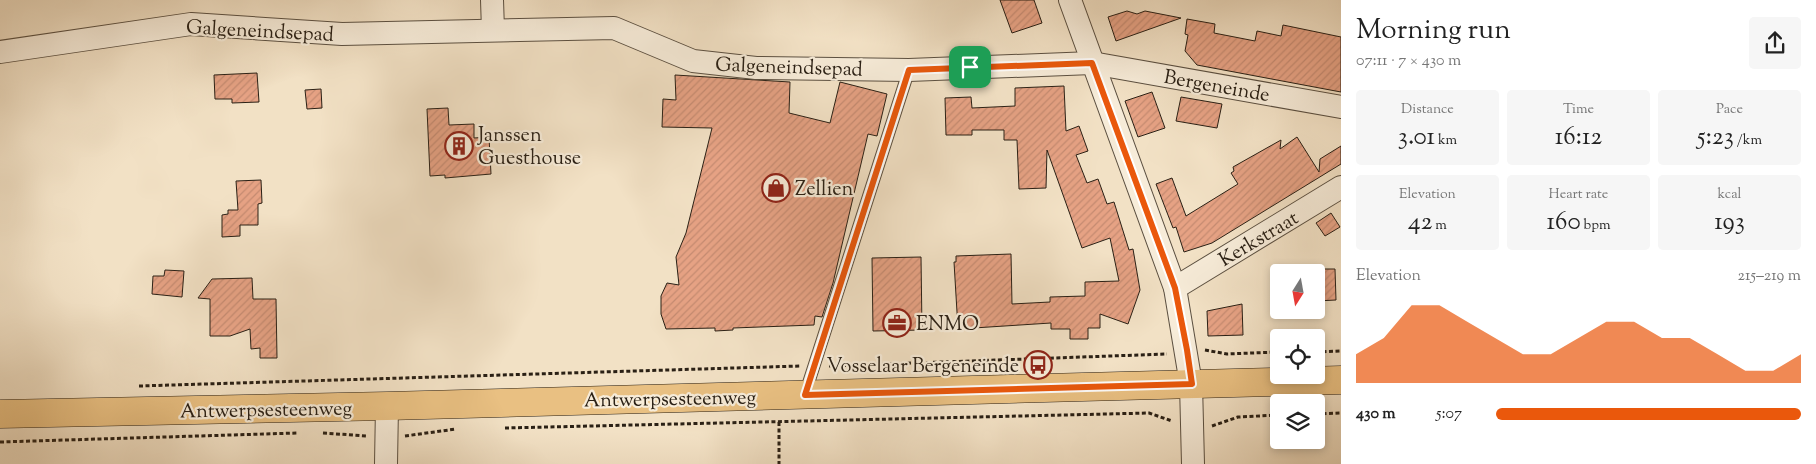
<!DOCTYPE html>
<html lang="en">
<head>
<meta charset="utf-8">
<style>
  :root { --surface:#fff; --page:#f6f6f6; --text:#222; --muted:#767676; --accent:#ea580c }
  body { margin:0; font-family:"Sorts Mill Goudy",serif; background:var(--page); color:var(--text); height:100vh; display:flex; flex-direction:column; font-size:19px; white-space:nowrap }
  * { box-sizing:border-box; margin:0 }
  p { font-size:16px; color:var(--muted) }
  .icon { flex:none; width:28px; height:28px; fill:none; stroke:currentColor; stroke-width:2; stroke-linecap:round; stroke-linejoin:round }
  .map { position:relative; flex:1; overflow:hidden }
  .side { display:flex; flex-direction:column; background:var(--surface); width:475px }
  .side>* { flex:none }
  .needle { width:32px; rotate:191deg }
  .controls { position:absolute; left:1270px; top:264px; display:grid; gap:10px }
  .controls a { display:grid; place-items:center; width:55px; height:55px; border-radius:5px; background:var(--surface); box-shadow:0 2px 8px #0003; font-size:25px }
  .pin { position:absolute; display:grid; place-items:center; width:42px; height:42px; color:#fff; margin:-21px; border-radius:10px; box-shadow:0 2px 8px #0006 }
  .round { display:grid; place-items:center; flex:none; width:52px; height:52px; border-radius:5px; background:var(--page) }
  .summary { display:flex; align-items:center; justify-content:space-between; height:85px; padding:0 15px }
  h1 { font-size:28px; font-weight:600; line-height:38px }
  .figures { display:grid; grid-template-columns:repeat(3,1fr); gap:8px; height:85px; padding:5px 15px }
  .figures div { display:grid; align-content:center; border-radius:5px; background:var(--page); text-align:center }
  .figures b { font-size:25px; font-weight:600 }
  .figures small { font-size:14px; font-weight:400 }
  .figures p { font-size:14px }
  .chart { height:140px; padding:10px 15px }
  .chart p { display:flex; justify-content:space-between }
  .chart svg { width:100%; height:90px; margin-top:5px; fill:var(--accent); opacity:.7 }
  ul { padding:0 15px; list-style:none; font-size:16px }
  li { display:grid; grid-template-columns:80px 60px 1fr; align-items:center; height:38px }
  li i { height:12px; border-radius:6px; background:var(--accent) }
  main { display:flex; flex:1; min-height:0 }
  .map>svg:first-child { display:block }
</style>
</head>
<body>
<main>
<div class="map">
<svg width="1341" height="464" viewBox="0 0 1341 464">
  <defs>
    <pattern id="building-hatch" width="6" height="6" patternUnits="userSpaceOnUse" patternTransform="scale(1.25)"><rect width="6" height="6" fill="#e6a284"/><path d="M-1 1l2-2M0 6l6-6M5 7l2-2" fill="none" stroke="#c58b71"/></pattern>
  </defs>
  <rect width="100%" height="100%" fill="#f2e1c5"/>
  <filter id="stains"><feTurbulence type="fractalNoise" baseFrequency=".004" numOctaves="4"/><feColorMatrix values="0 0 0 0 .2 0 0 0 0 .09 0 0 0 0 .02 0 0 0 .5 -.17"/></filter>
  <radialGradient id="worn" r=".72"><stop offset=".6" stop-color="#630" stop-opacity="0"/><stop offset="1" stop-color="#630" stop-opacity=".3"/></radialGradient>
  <g fill="url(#building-hatch)" stroke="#2a2015">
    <path d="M 1000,0 L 1034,0 L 1042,23 L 1012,33 Z"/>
    <path d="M 1127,11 L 1137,14 L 1145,11 L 1181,18 L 1116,41 L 1108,17 Z"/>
    <path d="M 1187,19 L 1215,24 L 1214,33 L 1255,41 L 1257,31 L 1281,36 L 1283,25 L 1341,37 L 1341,92 L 1197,65 L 1185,51 L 1188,35 L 1185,34 Z"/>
    <path d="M 257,73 L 259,102 L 232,103 L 232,99 L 215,99 L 214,75 Z"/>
    <path d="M 675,75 L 790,82 L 789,113 L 830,123 L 840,82 L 887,94 L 877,136 L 868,134 L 833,283 L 822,317 L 815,316 L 814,325 L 733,328 L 733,330 L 715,331 L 715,328 L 666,329 L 661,314 L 661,296 L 667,283 L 679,285 L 676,257 L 686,233 L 712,128 L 662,127 L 663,99 L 676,100 Z"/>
    <path d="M 1064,86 L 1066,131 L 1079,126 L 1088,151 L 1076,155 L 1087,183 L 1098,179 L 1107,204 L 1114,202 L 1129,250 L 1133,249 L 1140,290 L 1128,324 L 1100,314 L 1100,328 L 1088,328 L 1088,339 L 1070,339 L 1070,329 L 1051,329 L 1051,323 L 958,329 L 954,262 L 956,262 L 956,256 L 1011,254 L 1012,304 L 1050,302 L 1050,297 L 1085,296 L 1085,282 L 1119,281 L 1110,238 L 1082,248 L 1047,150 L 1046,188 L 1019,189 L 1017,140 L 1004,140 L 1004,130 L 972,130 L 972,135 L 946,135 L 945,98 L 971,97 L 972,108 L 1015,106 L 1015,88 Z"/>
    <path d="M 321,89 L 322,108 L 307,109 L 305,90 Z"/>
    <path d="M 1152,92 L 1165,128 L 1138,137 L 1125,101 Z"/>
    <path d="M 1181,97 L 1222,104 L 1217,128 L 1176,121 Z"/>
    <path d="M 448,108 L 449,125 L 474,124 L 474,138 L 489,137 L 491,174 L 445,178 L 445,175 L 430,176 L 427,109 Z"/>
    <path d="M 1297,137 L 1319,172 L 1320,159 L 1341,146 L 1341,164 L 1212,243 L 1184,252 L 1176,227 L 1173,228 L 1156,184 L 1172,178 L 1186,216 L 1238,184 L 1231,173 L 1234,171 L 1233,167 L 1281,140 L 1280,149 Z"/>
    <path d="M 261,180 L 262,203 L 258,204 L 258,225 L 240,225 L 240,236 L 222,237 L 222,215 L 228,214 L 228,210 L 238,210 L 236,181 Z"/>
    <path d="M 1331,213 L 1340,227 L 1325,236 L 1316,223 Z"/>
    <path d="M 921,257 L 922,330 L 873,331 L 872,258 Z"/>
    <path d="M 1316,269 L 1335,269 L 1336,300 L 1316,301 Z"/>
    <path d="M 165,270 L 184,271 L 182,297 L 152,294 L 153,276 L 164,276 Z"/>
    <path d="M 252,278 L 253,299 L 276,299 L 277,358 L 260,358 L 260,348 L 251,349 L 250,329 L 230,336 L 210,336 L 210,299 L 198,298 L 212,279 Z"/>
    <path d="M 1242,304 L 1243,335 L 1208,336 L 1207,311 Z"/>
  </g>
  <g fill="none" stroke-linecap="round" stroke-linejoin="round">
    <defs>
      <path id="lane" d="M 805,394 L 909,70"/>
      <g id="street">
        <path d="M 492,0 L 493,30"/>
        <path d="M 1070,0 L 1175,288 L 1191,384 L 1193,464"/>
        <path d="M 0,52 L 191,24 L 342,34 L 614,28 L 693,61 L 756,68 L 909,70 L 1092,63 L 1341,107"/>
        <path d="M 1175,288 L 1341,187"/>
        <path d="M 386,464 L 387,406"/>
      </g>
      <path id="primary" d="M 0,414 L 387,406 L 1341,380"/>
    </defs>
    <use href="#lane" stroke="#5c5041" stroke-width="13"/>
    <use href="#street" stroke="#5c5041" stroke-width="24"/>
    <use href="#primary" stroke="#2a2015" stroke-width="29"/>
    <g stroke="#2a2015" stroke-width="3" stroke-dasharray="4 2.5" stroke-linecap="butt">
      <path d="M 1205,350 L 1227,354 L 1279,352"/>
      <path d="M 1316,352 L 1341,351"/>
      <path d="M 829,366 L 1167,354"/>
      <path d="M 139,386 L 800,366"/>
      <path d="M 1316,414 L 1341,413"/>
      <path d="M 779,422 L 779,464"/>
      <path d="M 1212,426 L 1238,417 L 1279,415"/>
      <path d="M 505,428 L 1149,413 L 1172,421"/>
      <path d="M 323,433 L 367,436"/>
      <path d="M 405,436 L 456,429"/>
      <path d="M 0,442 L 297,433"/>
    </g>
    <use href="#lane" stroke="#f7ecd9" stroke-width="11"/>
    <use href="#street" stroke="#f7ecd9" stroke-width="22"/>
    <use href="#primary" stroke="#e9c082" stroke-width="28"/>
  </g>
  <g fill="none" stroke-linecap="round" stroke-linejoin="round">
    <defs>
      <path id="route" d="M 1092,63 L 1175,288 L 1187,350 L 1192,384 L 805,395 L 909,70 Z"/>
    </defs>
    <use href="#route" stroke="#fff" stroke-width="10"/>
    <use href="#route" stroke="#ea580c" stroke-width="6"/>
  </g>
  <defs>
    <symbol id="building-ring" viewBox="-11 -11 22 22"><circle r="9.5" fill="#f7ecd9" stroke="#8f2418" stroke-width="1.5"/><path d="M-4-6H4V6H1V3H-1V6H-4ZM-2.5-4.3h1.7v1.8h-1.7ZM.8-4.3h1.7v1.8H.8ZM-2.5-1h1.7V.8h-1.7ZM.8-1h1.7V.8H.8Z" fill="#8f2418"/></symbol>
    <symbol id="shop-ring" viewBox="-11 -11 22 22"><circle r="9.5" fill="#f7ecd9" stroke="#8f2418" stroke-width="1.5"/><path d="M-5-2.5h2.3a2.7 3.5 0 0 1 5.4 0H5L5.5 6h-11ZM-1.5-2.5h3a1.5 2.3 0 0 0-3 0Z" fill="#8f2418"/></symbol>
    <symbol id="office-ring" viewBox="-11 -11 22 22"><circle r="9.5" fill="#f7ecd9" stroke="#8f2418" stroke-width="1.5"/><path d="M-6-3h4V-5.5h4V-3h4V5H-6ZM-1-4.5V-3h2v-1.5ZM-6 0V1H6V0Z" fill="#8f2418"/></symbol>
    <symbol id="bus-ring" viewBox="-11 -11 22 22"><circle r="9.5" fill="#f7ecd9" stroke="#8f2418" stroke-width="1.5"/><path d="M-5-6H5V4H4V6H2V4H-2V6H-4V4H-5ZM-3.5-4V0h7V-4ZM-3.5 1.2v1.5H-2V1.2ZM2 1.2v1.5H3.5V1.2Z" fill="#8f2418"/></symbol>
  </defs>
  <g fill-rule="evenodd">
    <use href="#building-ring" x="443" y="130" width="32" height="32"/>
    <use href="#shop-ring" x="760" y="172" width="32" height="32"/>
    <use href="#office-ring" x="881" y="307" width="32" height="32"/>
    <use href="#bus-ring" x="1022" y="349" width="32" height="32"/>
  </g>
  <g text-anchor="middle" stroke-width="4.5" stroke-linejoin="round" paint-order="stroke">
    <g font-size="20" fill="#2a2015" stroke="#f7ecd9">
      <text transform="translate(260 30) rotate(3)" y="7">Galgeneindsepad</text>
      <text transform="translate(789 66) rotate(2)" y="7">Galgeneindsepad</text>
      <text transform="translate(1217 85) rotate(10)" y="7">Bergeneinde</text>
      <text transform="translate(1258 238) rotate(-31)" y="7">Kerkstraat</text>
      <text transform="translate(670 398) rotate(-1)" y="7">Antwerpsesteenweg</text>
      <text transform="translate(266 409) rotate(-1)" y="7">Antwerpsesteenweg</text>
    </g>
    <g font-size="20" fill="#2a2015" stroke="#f7ecd9" text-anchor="start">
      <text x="478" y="141">Janssen<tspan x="478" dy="23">Guesthouse</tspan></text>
      <text x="795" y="195">Zellien</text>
      <text x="916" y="330">ENMO</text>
      <text x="1019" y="372" text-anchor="end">Vosselaar Bergeneinde</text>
    </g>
  </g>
  <rect width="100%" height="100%" filter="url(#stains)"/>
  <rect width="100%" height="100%" fill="url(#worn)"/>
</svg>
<div class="controls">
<a><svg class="needle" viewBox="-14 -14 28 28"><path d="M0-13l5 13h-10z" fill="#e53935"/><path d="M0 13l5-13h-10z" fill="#767676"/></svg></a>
<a><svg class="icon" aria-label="locate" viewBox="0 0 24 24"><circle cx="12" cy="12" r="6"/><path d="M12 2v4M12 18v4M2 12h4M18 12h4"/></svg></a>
<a><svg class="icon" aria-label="layers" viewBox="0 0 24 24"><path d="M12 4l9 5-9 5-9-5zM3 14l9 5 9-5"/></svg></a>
</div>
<div class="pin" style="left:970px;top:67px;background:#1e9e55"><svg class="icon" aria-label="arrive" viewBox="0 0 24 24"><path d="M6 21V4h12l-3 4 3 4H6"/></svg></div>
</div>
<section class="side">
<div class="summary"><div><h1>Morning run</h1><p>07:11 · 7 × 430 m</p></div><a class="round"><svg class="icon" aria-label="share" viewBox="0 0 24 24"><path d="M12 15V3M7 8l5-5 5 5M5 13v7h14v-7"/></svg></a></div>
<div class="figures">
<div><p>Distance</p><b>3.01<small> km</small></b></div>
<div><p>Time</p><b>16:12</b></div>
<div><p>Pace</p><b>5:23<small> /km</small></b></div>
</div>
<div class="figures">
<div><p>Elevation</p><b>42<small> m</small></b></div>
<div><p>Heart rate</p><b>160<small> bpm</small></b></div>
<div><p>kcal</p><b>193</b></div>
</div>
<div class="chart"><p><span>Elevation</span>215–219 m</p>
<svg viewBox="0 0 160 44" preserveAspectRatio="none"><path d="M0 44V30L10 22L20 6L30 6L40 14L50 22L60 30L70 30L80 22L90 14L100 14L110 22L120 22L130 30L140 38L150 38L160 30V44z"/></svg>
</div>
<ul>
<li><b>430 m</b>5:07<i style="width:100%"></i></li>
</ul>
</section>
</main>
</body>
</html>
